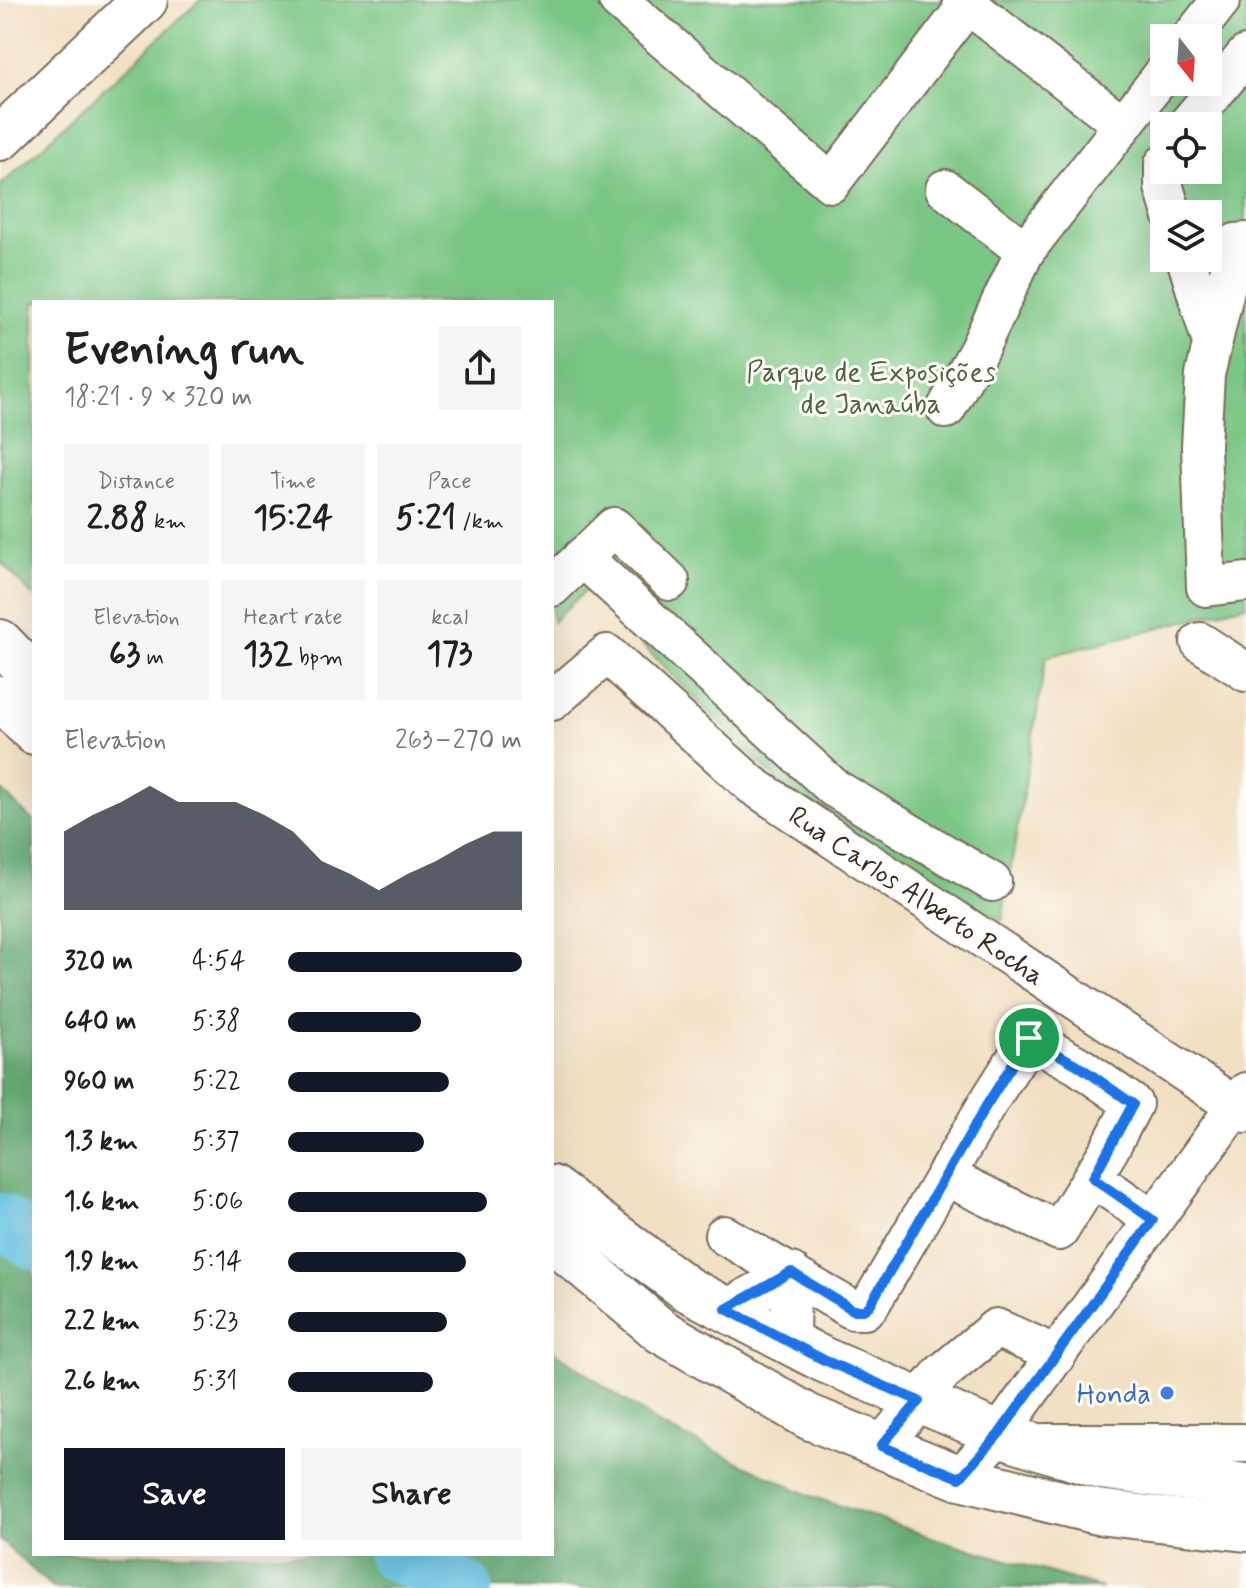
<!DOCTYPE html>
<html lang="en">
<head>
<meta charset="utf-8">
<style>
  :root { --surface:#fff; --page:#f6f6f6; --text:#202124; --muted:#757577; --accent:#111827 }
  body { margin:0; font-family:Mynerve,sans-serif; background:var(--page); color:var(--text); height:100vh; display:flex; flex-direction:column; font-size:30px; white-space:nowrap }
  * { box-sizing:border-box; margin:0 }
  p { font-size:26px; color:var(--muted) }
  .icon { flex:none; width:44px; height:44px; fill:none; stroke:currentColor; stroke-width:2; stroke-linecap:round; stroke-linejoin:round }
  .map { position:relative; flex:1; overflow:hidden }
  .details { position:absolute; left:32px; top:300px; width:522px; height:1256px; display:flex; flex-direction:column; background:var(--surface); border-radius:0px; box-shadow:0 8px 32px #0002 }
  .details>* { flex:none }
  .needle { width:52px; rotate:163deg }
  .fabs { position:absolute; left:1150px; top:24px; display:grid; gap:16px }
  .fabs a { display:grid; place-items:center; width:72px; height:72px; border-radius:0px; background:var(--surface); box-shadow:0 8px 32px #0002; font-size:40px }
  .pin { position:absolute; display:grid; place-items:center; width:68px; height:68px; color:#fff; margin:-34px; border:4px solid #fff; border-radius:50%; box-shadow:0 2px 8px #0007 }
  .round { display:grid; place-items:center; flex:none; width:84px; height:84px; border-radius:0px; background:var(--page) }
  .headline { display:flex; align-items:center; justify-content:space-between; height:136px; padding:0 32px }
  h1 { font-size:44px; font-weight:700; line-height:60px }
  .stats { display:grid; grid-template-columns:repeat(3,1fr); gap:12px; height:136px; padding:8px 32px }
  .stats div { display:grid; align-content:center; border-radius:0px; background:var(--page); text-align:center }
  .stats b { font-size:34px; font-weight:700 }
  .stats small { font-size:22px; font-weight:400 }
  .stats p { font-size:22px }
  .chart { height:224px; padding:16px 32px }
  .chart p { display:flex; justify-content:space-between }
  .chart svg { width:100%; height:144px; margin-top:8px; fill:var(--accent); opacity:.7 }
  .cta { display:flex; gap:16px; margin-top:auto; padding:16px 32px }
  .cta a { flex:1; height:92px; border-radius:0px; background:var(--accent); color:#fff; font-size:32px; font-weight:700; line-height:92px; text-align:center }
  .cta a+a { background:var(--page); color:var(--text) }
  ul { padding:0 32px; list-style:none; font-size:26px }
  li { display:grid; grid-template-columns:128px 96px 1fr; align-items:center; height:60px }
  li i { height:20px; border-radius:10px; background:var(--accent) }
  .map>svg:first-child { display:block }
</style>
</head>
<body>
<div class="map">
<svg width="1246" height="1588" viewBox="0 0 1246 1588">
  <rect width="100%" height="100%" fill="#fdfcf7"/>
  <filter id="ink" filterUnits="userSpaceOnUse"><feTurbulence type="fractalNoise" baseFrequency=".0125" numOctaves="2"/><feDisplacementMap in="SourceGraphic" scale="16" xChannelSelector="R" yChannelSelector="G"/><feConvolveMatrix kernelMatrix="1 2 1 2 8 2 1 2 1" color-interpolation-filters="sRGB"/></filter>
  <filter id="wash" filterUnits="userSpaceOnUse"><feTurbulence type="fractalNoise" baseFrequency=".006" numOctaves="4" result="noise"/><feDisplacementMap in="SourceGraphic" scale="32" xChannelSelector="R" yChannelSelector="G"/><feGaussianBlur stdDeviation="1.8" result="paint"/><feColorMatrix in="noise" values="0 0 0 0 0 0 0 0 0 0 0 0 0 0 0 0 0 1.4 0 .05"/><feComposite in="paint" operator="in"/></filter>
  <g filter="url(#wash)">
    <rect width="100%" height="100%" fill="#f1e0c3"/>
    <path fill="#7ac684" stroke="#5a7851" stroke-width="2" fill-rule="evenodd" d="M 200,0 L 1246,0 L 1246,605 L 1046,657 L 1002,921 L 795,799 L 587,589 L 552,622 L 552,302 L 34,302 L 34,597 L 0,561 L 0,186 ZM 1164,38 L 1208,38 L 1208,82 L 1164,82 ZM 1164,126 L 1208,126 L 1208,170 L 1164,170 ZM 1164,214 L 1208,214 L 1208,258 L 1164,258 Z"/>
    <path fill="#63ab72" stroke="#4f6a48" stroke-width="2" d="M 0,789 L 34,822 L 34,1554 L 552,1554 L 552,1350 L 662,1426 L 811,1496 L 940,1540 L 1102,1588 L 53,1588 L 0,1540 Z"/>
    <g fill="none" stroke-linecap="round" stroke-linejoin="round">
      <g stroke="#65c3e3" stroke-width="54">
        <path d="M 0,1220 L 34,1243"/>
        <path d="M 394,1554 L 465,1588"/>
      </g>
    </g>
  </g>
  <g filter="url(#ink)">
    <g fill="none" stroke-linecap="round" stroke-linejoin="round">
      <defs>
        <g id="minor">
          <path d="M 618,0 L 831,183 L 971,0"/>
          <path d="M 1191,38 L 1221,0"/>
          <path d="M 1123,125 L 1164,73"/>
          <path d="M 1186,126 L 1246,55"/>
          <path d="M 1164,164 L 1164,187 L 1172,214"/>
          <path d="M 945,189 L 1025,251 L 1123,125 L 962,0"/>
          <path d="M 1246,242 L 1236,243 L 1205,375 L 1201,446 L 1206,587 L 1246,582"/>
          <path d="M 1186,258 L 1212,343"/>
          <path d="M 946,409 L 978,351 L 1025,251"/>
          <path d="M 582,557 L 834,788 L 992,882"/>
          <path d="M 552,587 L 614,527 L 670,581"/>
          <path d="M 1200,642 L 1246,672"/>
          <path id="s1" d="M 552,701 L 607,654 L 752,785 L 1246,1113"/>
          <path d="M 1093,1178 L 1153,1220"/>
          <path d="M 724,1235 L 853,1310 L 864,1310 L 870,1305 L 986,1106 L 1029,1038 L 1079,1066 L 1133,1104 L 1109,1150 L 1059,1231 L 945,1176"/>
          <path d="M 726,1309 L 789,1275"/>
          <path d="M 790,1343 L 791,1272"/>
          <path d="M 1045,1443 L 1246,1443"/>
          <path d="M 881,1446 L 942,1373 L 996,1328 L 1057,1355"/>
          <path d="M 960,1478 L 999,1434 L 1246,1092"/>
        </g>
        <g id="major">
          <path d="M 0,138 L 145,0"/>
          <path d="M 0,642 L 34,677"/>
          <path d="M 0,698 L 34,732"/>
          <path d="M 552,1188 L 687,1289 L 824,1360 L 999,1434 L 1101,1467 L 1246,1486"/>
          <path d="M 552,1239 L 661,1331 L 809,1417 L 960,1478 L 1097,1512 L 1246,1529"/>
        </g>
      </defs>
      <use href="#minor" stroke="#7b6a58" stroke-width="42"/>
      <use href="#major" stroke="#7b6a58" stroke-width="48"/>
      <use href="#minor" stroke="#fff" stroke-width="38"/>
      <use href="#major" stroke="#fff" stroke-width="44"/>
    </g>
  </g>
  <g fill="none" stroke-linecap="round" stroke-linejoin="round" filter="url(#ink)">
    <defs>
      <path id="route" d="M 1029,1038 L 1079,1066 L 1133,1104 L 1093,1178 L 1153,1220 L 999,1434 L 960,1478 L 881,1446 L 919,1401 L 824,1360 L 726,1309 L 791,1272 L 853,1310 L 864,1310 L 870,1305 L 986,1106 Z"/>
    </defs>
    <use href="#route" stroke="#fff" stroke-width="16"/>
    <use href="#route" stroke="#1a73e8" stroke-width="10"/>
  </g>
  <circle fill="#3f7fe0" stroke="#fdfcf7" stroke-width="3" cx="1167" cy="1393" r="8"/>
  <g text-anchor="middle" stroke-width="6" stroke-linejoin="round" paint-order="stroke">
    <g font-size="28" fill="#516142" stroke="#fdfcf7">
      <text x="871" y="381">Parque de Exposições<tspan x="871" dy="32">de Janaúba</tspan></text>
    </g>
    <g font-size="28" fill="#3b2a1e" stroke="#fdfcf7">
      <text dy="10" stroke="none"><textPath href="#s1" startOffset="466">Rua Carlos Alberto Rocha</textPath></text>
    </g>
    <g font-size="28" fill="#366cbe" stroke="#fdfcf7" text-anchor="end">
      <text x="1151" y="1403">Honda</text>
    </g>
  </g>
</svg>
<div class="fabs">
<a><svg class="needle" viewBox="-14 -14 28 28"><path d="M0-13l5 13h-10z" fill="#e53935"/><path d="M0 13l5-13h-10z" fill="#757577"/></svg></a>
<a><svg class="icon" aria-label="locate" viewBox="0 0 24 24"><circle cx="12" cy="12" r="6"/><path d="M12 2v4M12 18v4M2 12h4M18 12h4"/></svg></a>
<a><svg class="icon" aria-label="layers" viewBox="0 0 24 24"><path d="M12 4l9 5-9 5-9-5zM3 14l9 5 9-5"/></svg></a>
</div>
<div class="pin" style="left:1029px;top:1038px;background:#1e9e55"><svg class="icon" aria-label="arrive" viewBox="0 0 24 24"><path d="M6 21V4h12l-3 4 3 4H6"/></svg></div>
<section class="details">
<div class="headline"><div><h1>Evening run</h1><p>18:21 · 9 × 320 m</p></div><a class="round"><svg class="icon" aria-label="share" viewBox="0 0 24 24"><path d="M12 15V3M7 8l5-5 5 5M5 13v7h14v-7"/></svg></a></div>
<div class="stats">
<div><p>Distance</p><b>2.88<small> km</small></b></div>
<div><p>Time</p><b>15:24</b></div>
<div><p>Pace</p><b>5:21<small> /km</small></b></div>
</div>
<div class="stats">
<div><p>Elevation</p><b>63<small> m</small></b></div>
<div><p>Heart rate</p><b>132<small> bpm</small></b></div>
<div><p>kcal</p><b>173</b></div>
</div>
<div class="chart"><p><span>Elevation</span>263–270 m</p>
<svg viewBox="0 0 160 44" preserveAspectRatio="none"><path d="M0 44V20L10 15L20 11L30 6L40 11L50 11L60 11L70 15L80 20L90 29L100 33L110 38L120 33L130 29L140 24L150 20L160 20V44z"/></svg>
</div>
<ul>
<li><b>320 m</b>4:54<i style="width:100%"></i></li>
<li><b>640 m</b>5:38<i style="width:57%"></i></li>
<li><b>960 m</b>5:22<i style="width:69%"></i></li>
<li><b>1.3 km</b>5:37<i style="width:58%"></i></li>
<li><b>1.6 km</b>5:06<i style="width:85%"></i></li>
<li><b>1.9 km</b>5:14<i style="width:76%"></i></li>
<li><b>2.2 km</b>5:23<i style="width:68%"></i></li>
<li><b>2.6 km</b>5:31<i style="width:62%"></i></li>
</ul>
<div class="cta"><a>Save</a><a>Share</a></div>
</section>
</div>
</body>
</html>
